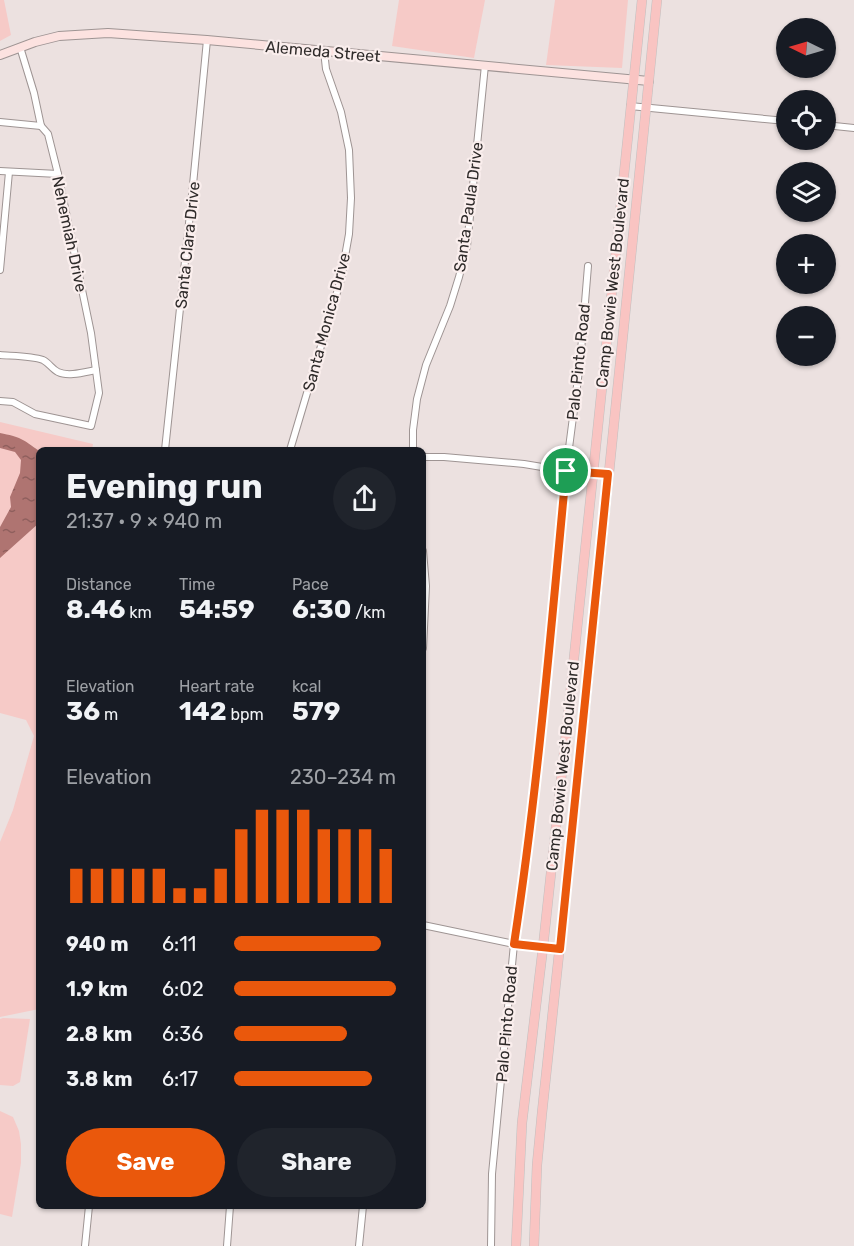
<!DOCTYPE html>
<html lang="en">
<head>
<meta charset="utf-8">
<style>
  :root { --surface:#171b24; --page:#20242c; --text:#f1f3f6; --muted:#9ea1a6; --accent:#ea580c }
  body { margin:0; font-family:Rubik,sans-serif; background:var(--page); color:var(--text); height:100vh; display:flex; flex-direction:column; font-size:22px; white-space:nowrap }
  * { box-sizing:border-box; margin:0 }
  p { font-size:20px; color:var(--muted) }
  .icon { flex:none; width:33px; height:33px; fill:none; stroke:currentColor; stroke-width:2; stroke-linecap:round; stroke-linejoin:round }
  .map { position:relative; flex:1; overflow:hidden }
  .details { position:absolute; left:36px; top:447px; width:390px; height:762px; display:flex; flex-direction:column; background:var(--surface); border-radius:9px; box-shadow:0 2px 4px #0004 }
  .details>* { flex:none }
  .needle { width:39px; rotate:275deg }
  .tools { position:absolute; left:776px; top:18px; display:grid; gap:12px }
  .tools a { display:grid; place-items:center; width:60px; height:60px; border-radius:50%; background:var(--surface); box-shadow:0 2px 4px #0004; font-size:30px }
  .pin { position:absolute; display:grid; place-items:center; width:51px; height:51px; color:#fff; margin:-26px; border:3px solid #fff; border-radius:50%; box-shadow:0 2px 6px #0007 }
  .round { display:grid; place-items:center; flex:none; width:63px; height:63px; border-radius:32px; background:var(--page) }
  .head { display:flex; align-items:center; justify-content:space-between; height:102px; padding:0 30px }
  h1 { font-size:33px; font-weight:700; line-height:45px }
  .metrics { display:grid; grid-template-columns:repeat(3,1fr); gap:9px; height:102px; padding:6px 30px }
  .metrics div { display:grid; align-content:center }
  .metrics b { font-size:26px; font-weight:700 }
  .metrics small { font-size:16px; font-weight:400 }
  .metrics p { font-size:16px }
  .chart { height:168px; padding:12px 30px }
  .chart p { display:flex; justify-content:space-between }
  .chart svg { width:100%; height:108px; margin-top:6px; stroke:var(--accent); stroke-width:6 }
  .primary-button { display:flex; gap:12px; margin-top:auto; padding:12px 30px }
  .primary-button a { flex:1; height:69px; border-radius:36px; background:var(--accent); color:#fff; font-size:24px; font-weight:700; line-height:69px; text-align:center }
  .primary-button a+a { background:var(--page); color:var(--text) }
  ul { padding:0 30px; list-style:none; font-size:20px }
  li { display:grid; grid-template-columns:96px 72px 1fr; align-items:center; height:45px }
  li i { height:15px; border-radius:8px; background:var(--accent) }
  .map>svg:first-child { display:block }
</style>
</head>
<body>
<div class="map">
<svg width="854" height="1246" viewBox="0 0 854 1246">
  <defs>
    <pattern id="water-ripples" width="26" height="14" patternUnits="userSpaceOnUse" patternTransform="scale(1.5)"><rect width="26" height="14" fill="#af7471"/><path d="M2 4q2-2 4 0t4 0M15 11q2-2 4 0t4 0" fill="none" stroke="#8f5f5d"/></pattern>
  </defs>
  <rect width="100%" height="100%" fill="#ece1e0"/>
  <g fill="#f6cac7">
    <path d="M 0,0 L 4,0 L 11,35 L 0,41 Z"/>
    <path d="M 399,0 L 485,0 L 474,58 L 392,46 Z"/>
    <path d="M 555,0 L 628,0 L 622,68 L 546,65 Z"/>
    <path d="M 0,422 L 93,444 L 92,450 L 39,450 L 39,1009 L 0,1017 L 0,842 L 13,810 L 34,736 L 26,720 L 0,713 Z"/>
    <path d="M 3,1018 L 30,1019 L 20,1082 L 13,1086 L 0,1085 L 0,1019 Z"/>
    <path d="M 0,1111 L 13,1117 L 19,1131 L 21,1144 L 21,1163 L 12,1217 L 0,1214 Z"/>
  </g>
  <path fill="url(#water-ripples)" d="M 0,433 C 20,437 23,439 39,451 L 39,523 L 0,558 L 0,527 L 11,507 L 10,497 L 20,473 L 21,460 L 15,452 L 0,448 Z"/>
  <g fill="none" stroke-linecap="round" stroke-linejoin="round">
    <defs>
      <g id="street">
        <path d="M 630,106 L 786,121"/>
        <path d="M 0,122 L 41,126"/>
        <path d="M 825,125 L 854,128"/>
        <path d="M 0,171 L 58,174"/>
        <path d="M 0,270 L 9,172"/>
        <path d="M 0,355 C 12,356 32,356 43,360 C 49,363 52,369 58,372 C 68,377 85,372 96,370"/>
        <path d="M 0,401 L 13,402 L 35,414 L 91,426 L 99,393 L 91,333 L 58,174 L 48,134 L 41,126 L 34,93 L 20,47"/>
        <path d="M 165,450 L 192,195 L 207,40"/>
        <path d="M 290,450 L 341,279 L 349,234 L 351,198 L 349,150 L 341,112 L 326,69 L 324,51"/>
        <path d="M 413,450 L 413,430 L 417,399 L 426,365 L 450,306 L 459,277 L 467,246 L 485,65"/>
        <path d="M 423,457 L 444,457 L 524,464 L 566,471 L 608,474"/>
        <path d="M 423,551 L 426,586 L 423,648"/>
        <path d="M 423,925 L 514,944 L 560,949"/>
        <path d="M 85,1246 L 89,1206"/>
        <path d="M 227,1246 L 230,1206"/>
        <path d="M 359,1246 L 363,1206"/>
        <path d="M 491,1246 L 492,1174 L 514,944 L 521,899 L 541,728 L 566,471 L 580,363 L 588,266"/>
      </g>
      <path id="secondary" d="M 0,55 L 35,42 L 59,36 L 108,33 L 207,40 L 649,81"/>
      <g id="primary">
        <path d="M 516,1246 L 522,1123 L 543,947 L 569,706 L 642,0"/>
        <path d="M 534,1246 L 537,1165 L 542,1113 L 585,709 L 657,0"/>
      </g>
    </defs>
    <use href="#street" stroke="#9e9493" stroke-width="8"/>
    <use href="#secondary" stroke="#9e9493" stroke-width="10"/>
    <use href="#primary" stroke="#c1bfbf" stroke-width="10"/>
    <use href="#street" stroke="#fff" stroke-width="6"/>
    <use href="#secondary" stroke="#fce2e0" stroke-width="8"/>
    <use href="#primary" stroke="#f9c4c2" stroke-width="9"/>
  </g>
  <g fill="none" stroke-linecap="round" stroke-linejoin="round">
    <defs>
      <path id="route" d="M 566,471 L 608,474 L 560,949 L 514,944 C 538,787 551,629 566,471 Z"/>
    </defs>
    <use href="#route" stroke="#fff" stroke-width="12"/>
    <use href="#route" stroke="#ea580c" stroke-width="8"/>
  </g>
  <g text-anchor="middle" stroke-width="4.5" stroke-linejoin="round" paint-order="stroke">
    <g font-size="16" fill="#2f2b2a" stroke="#faeeed">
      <text transform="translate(323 51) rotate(5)" y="6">Alemeda Street</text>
      <text transform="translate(468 207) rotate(-82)" y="6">Santa Paula Drive</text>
      <text transform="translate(70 234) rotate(78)" y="6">Nehemiah Drive</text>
      <text transform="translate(187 245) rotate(-84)" y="6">Santa Clara Drive</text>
      <text transform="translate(612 283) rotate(-84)" y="6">Camp Bowie West Boulevard</text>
      <text transform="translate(326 322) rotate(-75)" y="6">Santa Monica Drive</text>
      <text transform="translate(578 362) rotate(-84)" y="6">Palo Pinto Road</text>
      <text transform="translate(562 766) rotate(-84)" y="6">Camp Bowie West Boulevard</text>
      <text transform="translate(506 1024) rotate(-85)" y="6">Palo Pinto Road</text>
    </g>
  </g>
</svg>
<div class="tools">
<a><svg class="needle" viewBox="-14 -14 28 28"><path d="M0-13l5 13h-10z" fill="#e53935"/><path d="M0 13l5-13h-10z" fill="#9ea1a6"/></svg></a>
<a><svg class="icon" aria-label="locate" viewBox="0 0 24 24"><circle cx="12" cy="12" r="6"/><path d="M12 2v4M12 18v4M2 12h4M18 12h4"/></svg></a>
<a><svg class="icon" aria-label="layers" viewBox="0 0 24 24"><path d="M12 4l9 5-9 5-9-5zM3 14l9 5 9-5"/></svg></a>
<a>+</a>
<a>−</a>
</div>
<div class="pin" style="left:566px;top:471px;background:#1e9e55"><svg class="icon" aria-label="arrive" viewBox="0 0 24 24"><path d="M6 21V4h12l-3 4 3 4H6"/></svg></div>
<section class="details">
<div class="head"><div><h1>Evening run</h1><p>21:37 · 9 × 940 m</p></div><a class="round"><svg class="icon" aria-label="share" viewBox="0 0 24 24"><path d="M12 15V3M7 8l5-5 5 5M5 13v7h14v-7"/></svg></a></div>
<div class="metrics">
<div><p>Distance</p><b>8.46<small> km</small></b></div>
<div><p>Time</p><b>54:59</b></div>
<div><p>Pace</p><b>6:30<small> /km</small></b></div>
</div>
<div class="metrics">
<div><p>Elevation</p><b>36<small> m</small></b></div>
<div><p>Heart rate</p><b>142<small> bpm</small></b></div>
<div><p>kcal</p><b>579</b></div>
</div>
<div class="chart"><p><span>Elevation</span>230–234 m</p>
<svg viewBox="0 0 160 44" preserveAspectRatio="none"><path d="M5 44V30M15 44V30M25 44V30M35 44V30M45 44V30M55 44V38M65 44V38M75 44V30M85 44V14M95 44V6M105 44V6M115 44V6M125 44V14M135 44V14M145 44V14M155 44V22"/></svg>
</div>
<ul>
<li><b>940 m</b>6:11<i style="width:91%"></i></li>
<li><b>1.9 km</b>6:02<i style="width:100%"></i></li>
<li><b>2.8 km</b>6:36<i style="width:70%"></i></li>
<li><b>3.8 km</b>6:17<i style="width:85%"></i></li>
</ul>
<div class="primary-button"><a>Save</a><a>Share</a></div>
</section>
</div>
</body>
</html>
